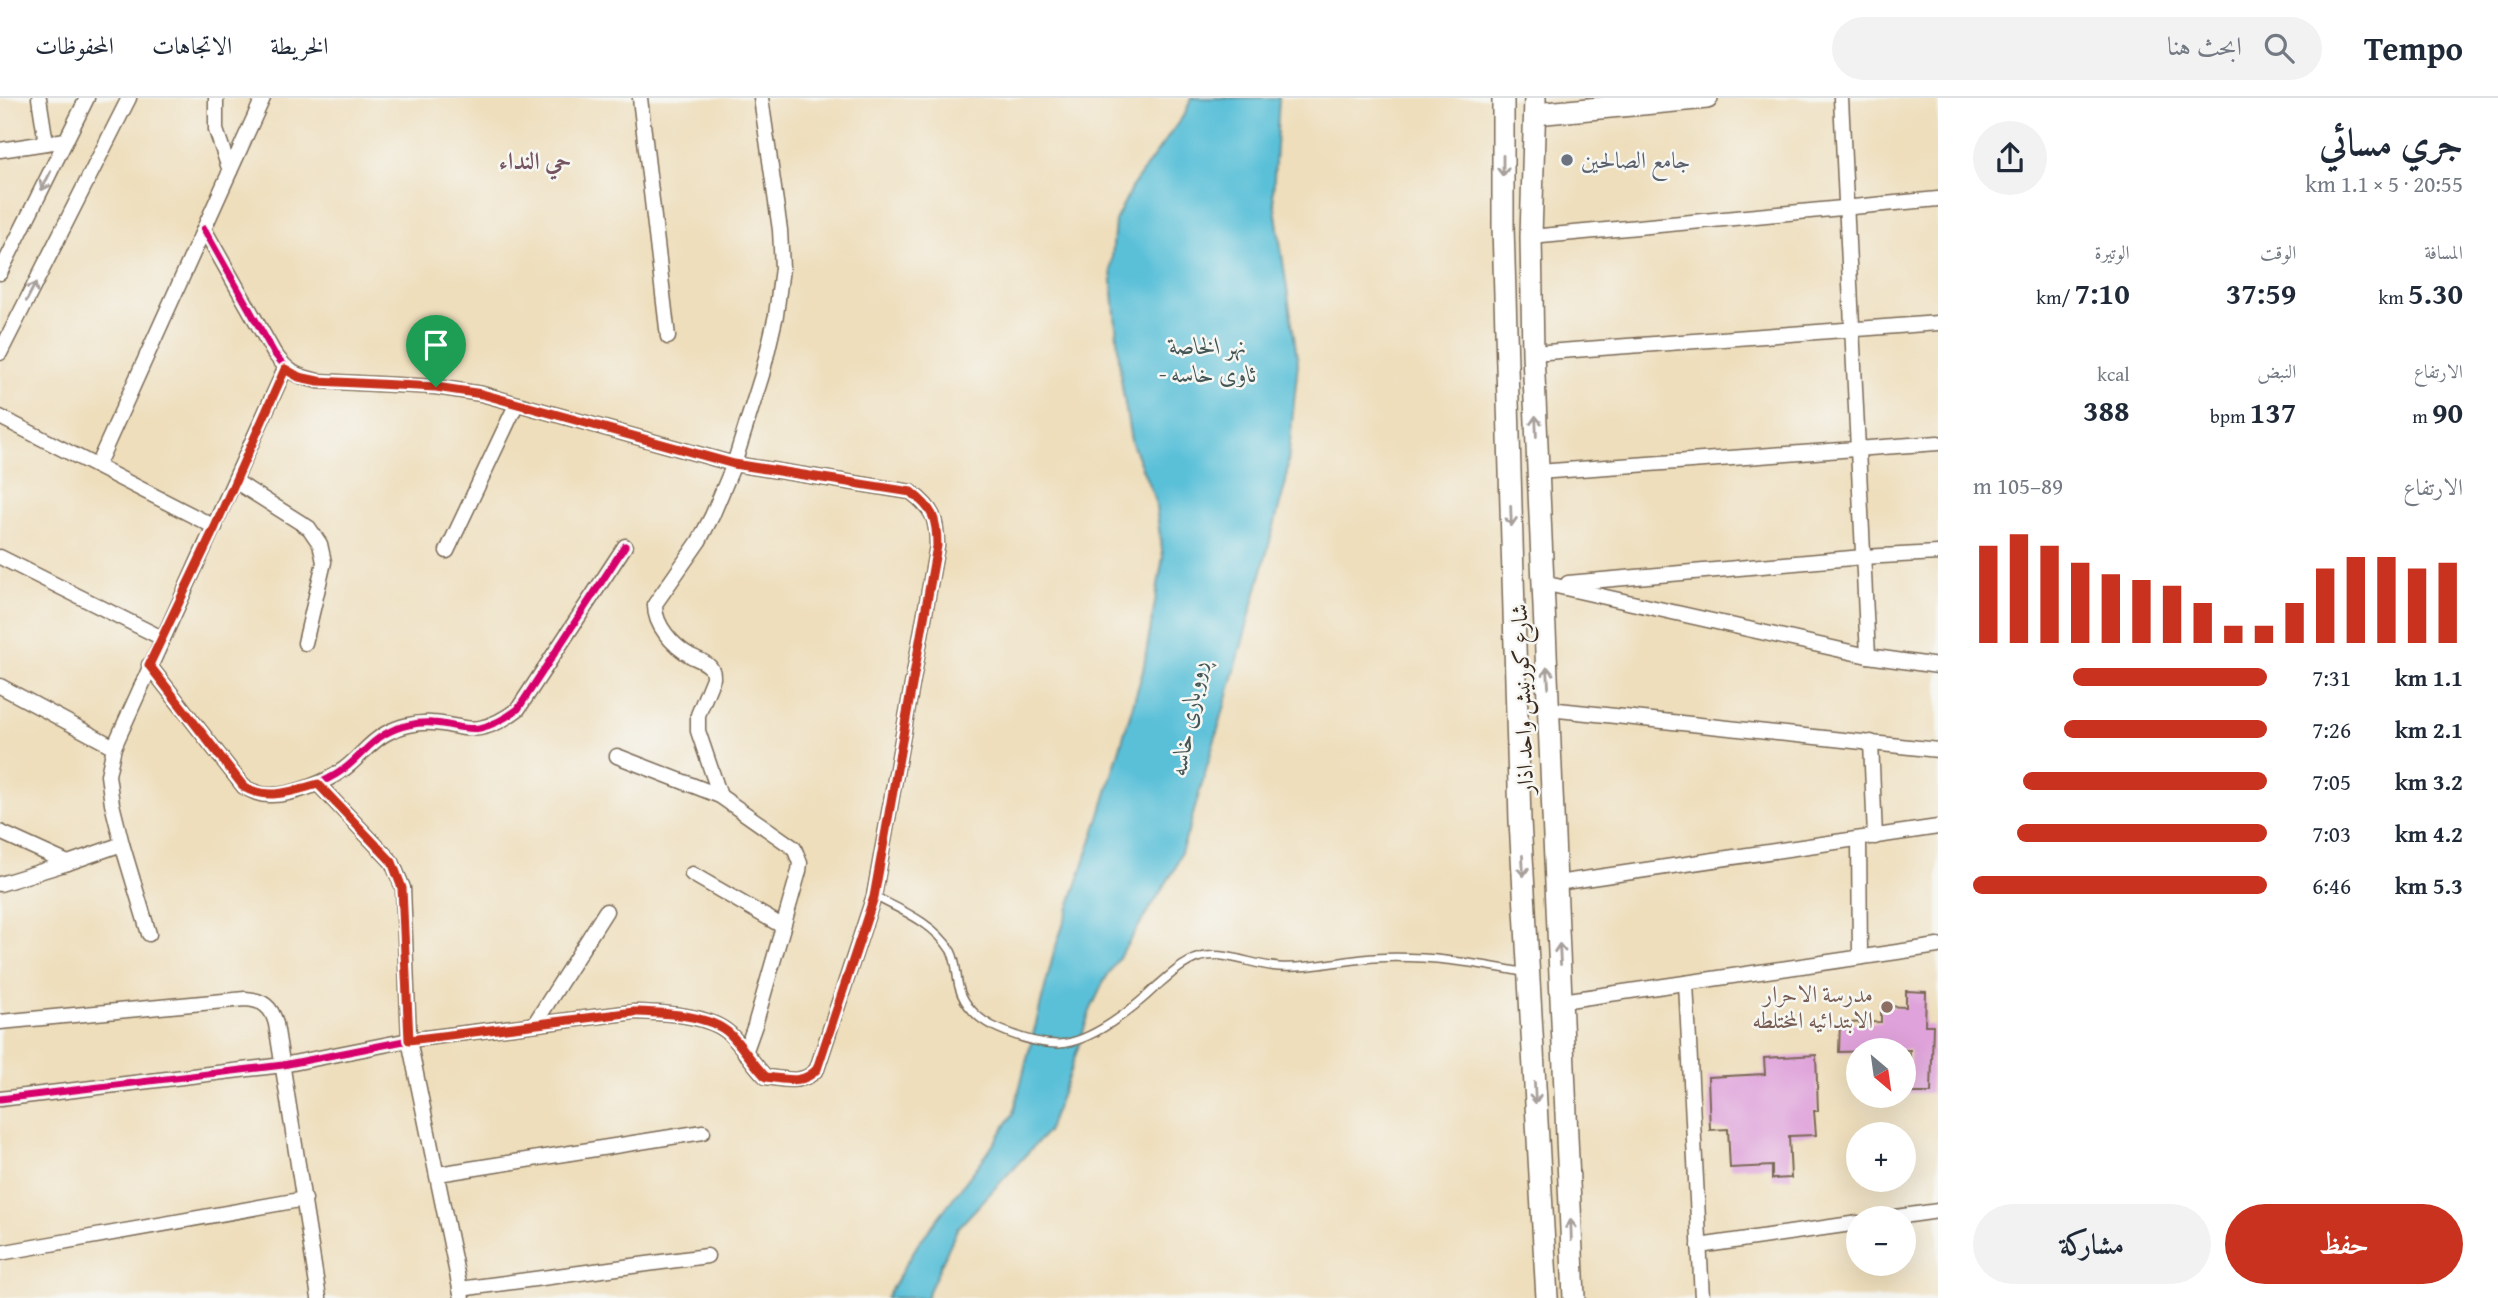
<!DOCTYPE html>
<html lang="ar">
<head>
<meta charset="utf-8">
<style>
  :root { --surface:#fff; --page:#f2f2f3; --text:#1f2937; --muted:#747a83; --line:#e0e1e3; --accent:#c8321e }
  body { margin:0; font-family:"Gentium Book Plus",Amiri,serif; background:var(--page); color:var(--text); direction:rtl; height:100vh; display:flex; flex-direction:column; font-size:26px; white-space:nowrap }
  * { box-sizing:border-box; margin:0 }
  p { font-size:23px; color:var(--muted) }
  .icon { flex:none; width:38px; height:38px; fill:none; stroke:currentColor; stroke-width:2; stroke-linecap:round; stroke-linejoin:round }
  .map { position:relative; flex:1; overflow:hidden; direction:ltr }
  .side { display:flex; flex-direction:column; background:var(--surface); width:560px }
  .side>* { flex:none }
  .needle { width:46px; rotate:151deg }
  .tools { position:absolute; left:1846px; top:940px; display:grid; gap:14px }
  .tools a { display:grid; place-items:center; width:70px; height:70px; border-radius:50%; background:var(--surface); box-shadow:0 7px 28px #0002; font-size:35px }
  .pin { position:absolute; display:grid; place-items:center; width:60px; height:60px; color:#fff; margin:-72px -30px; border-radius:50% 50% 50% 0; rotate:-45deg; box-shadow:0 0 7px #0007 }
  .pin .icon { rotate:45deg }
  .round { display:grid; place-items:center; flex:none; width:74px; height:74px; border-radius:37px; background:var(--page) }
  .summary { display:flex; align-items:center; justify-content:space-between; height:119px; padding:0 35px }
  h1 { font-size:38px; font-weight:600; line-height:52px }
  .figures { display:grid; grid-template-columns:repeat(3,1fr); gap:10px; height:119px; padding:7px 35px }
  .figures div { display:grid; align-content:center }
  .figures b { font-size:30px; font-weight:600 }
  .figures small { font-size:19px; font-weight:400 }
  .figures p { font-size:19px }
  .chart { height:196px; padding:14px 35px }
  .chart p { display:flex; justify-content:space-between }
  .chart svg { width:100%; height:126px; margin-top:7px; stroke:var(--accent); stroke-width:6 }
  .primary-button { display:flex; gap:14px; margin-top:auto; padding:14px 35px }
  .primary-button a { flex:1; height:80px; border-radius:42px; background:var(--accent); color:#fff; font-size:28px; font-weight:600; line-height:80px; text-align:center }
  .primary-button a+a { background:var(--page); color:var(--text) }
  ul { padding:0 35px; list-style:none; font-size:23px }
  li { display:grid; grid-template-columns:112px 84px 1fr; align-items:center; height:52px }
  li i { height:18px; border-radius:9px; background:var(--accent) }
  header { display:flex; align-items:center; gap:42px; box-sizing:border-box; height:98px; padding:0 35px; background:var(--surface); border-bottom:2px solid var(--line) }
  header strong { font-size:33px }
  nav { display:flex; gap:38px; margin-inline-start:auto; font-size:24px }
  .search { width:490px; height:63px; background:var(--page); display:flex; align-items:center; gap:18px; box-sizing:border-box; padding:0 24px; border-radius:38px; color:var(--muted); font-size:26px }
  main { display:flex; flex:1; min-height:0 }
  .map>svg:first-child { display:block }
</style>
</head>
<body>
<header>
<strong>Tempo</strong>
<div class="search"><svg class="icon" aria-label="search" viewBox="0 0 24 24"><circle cx="10" cy="10" r="6"/><path d="M15 15l6 6"/></svg>ابحث هنا</div>
<nav><a>الخريطة</a><a>الاتجاهات</a><a>المحفوظات</a></nav>
</header>
<main>
<section class="side">
<div class="summary"><div><h1>جري مسائي</h1><p>20:55 · 5 × 1.1 km</p></div><a class="round"><svg class="icon" aria-label="share" viewBox="0 0 24 24"><path d="M12 15V3M7 8l5-5 5 5M5 13v7h14v-7"/></svg></a></div>
<div class="figures">
<div><p>المسافة</p><b>5.30<small> km</small></b></div>
<div><p>الوقت</p><b>37:59</b></div>
<div><p>الوتيرة</p><b>7:10<small> /km</small></b></div>
</div>
<div class="figures">
<div><p>الارتفاع</p><b>90<small> m</small></b></div>
<div><p>النبض</p><b>137<small> bpm</small></b></div>
<div><p>kcal</p><b>388</b></div>
</div>
<div class="chart"><p><span>الارتفاع</span>89–105 m</p>
<svg viewBox="0 0 160 44" preserveAspectRatio="none"><path d="M5 44V10M15 44V6M25 44V10M35 44V16M45 44V20M55 44V22M65 44V24M75 44V30M85 44V38M95 44V38M105 44V30M115 44V18M125 44V14M135 44V14M145 44V18M155 44V16"/></svg>
</div>
<ul>
<li><b>1.1 km</b>7:31<i style="width:66%"></i></li>
<li><b>2.1 km</b>7:26<i style="width:69%"></i></li>
<li><b>3.2 km</b>7:05<i style="width:83%"></i></li>
<li><b>4.2 km</b>7:03<i style="width:85%"></i></li>
<li><b>5.3 km</b>6:46<i style="width:100%"></i></li>
</ul>
<div class="primary-button"><a>حفظ</a><a>مشاركة</a></div>
</section>
<div class="map">
<svg width="1938" height="1200" viewBox="0 0 1938 1200">
  <rect width="100%" height="100%" fill="#f6f6f2"/>
  <filter id="ink" filterUnits="userSpaceOnUse"><feTurbulence type="fractalNoise" baseFrequency=".0143" numOctaves="2"/><feDisplacementMap in="SourceGraphic" scale="14" xChannelSelector="R" yChannelSelector="G"/><feConvolveMatrix kernelMatrix="1 2 1 2 8 2 1 2 1" color-interpolation-filters="sRGB"/></filter>
  <filter id="wash" filterUnits="userSpaceOnUse"><feTurbulence type="fractalNoise" baseFrequency=".00686" numOctaves="4" result="noise"/><feDisplacementMap in="SourceGraphic" scale="28" xChannelSelector="R" yChannelSelector="G"/><feGaussianBlur stdDeviation="1.57" result="paint"/><feColorMatrix in="noise" values="0 0 0 0 0 0 0 0 0 0 0 0 0 0 0 0 0 1.4 0 .05"/><feComposite in="paint" operator="in"/></filter>
  <g filter="url(#wash)">
    <rect width="100%" height="100%" fill="#eedebc"/>
    <path fill="#5ac0d8" stroke="#4a757b" stroke-width="2" d="M 1191,0 L 1279,0 L 1273,96 L 1298,265 L 1286,384 L 1232,583 L 1188,734 L 1175,771 L 1104,883 L 1090,913 L 1069,977 L 1047,1034 L 957,1131 L 926,1200 L 886,1200 L 918,1146 L 989,1053 L 1013,1016 L 1054,854 L 1100,717 L 1143,573 L 1163,459 L 1155,402 L 1131,343 L 1121,282 L 1111,172 L 1115,123 L 1133,87 L 1186,14 Z"/>
    <g id="blocks">
      <g fill="#dfa2da">
        <path d="M 1906,893 L 1926,894 L 1925,927 L 1933,927 L 1931,995 L 1908,995 L 1910,952 L 1839,954 L 1840,925 L 1881,924 L 1881,908 L 1906,909 Z"/>
        <path d="M 1816,957 L 1818,1013 L 1814,1013 L 1816,1037 L 1789,1038 L 1791,1080 L 1772,1081 L 1772,1068 L 1730,1070 L 1728,1031 L 1710,1032 L 1708,979 L 1765,976 L 1764,960 Z"/>
      </g>
    </g>
  </g>
  <g filter="url(#ink)">
    <use href="#blocks" fill-opacity="0" stroke="#7a6955" stroke-width="2"/>
    <g fill="none" stroke-linecap="round" stroke-linejoin="round">
      <defs>
        <path id="lane" d="M 874,798 C 901,812 934,825 951,853 C 957,864 956,877 959,889 C 964,908 980,923 997,930 C 1015,938 1039,946 1058,946 C 1091,945 1134,910 1157,888 C 1171,876 1188,860 1206,858 C 1231,855 1256,868 1279,869 C 1311,871 1343,862 1374,860 C 1426,857 1476,865 1527,875"/>
        <g id="street">
          <path d="M 39,0 L 46,45"/>
          <path d="M 216,0 L 216,32 L 230,73"/>
          <path d="M 640,0 L 668,239"/>
          <path d="M 1841,0 L 1868,558"/>
          <path d="M 0,52 L 66,42"/>
          <path d="M 1531,139 L 1938,101"/>
          <path d="M 0,175 L 87,0"/>
          <path d="M 0,255 L 129,0"/>
          <path d="M 1533,255 L 1938,225"/>
          <path d="M 0,319 L 215,429"/>
          <path d="M 97,368 L 263,0"/>
          <path d="M 1538,374 L 1938,345"/>
          <path d="M 235,383 L 309,430 L 320,446 L 324,464 L 305,545"/>
          <path d="M 447,453 L 516,307"/>
          <path d="M 0,459 L 162,540"/>
          <path d="M 1568,485 L 1863,459 L 1938,455"/>
          <path d="M 1543,487 L 1552,487 L 1868,558 L 1938,568"/>
          <path d="M 149,567 L 244,689 C 252,693 259,697 269,697 C 291,698 327,684 344,671 C 359,660 369,645 385,636 C 399,628 417,624 432,625 C 448,625 464,633 480,630 C 495,627 506,620 518,611 L 625,448"/>
          <path d="M 0,588 L 114,649"/>
          <path d="M 1549,611 L 1938,652"/>
          <path d="M 1871,644 L 1875,739"/>
          <path d="M 617,658 L 720,698 L 794,750 L 800,765 L 799,773 L 755,927 L 745,955"/>
          <path d="M 318,686 L 392,764 L 403,790 L 409,942 L 462,1200"/>
          <path d="M 720,698 L 698,633 L 698,617 L 713,580 C 713,575 713,573 710,569 C 706,564 697,561 691,558 C 673,548 654,527 655,506 L 699,443 L 712,418 L 734,366 L 762,277 L 776,217 L 782,170 L 780,132 L 761,0"/>
          <path d="M 0,734 L 68,765"/>
          <path d="M 1859,741 L 1860,859"/>
          <path d="M 692,776 L 782,828"/>
          <path d="M 1557,785 L 1938,729"/>
          <path d="M 0,786 L 68,765 L 122,746"/>
          <path d="M 149,836 L 122,746 L 112,706 L 108,677 L 114,649 L 285,271"/>
          <path d="M 1686,885 L 1702,1200"/>
          <path d="M 1562,903 L 1938,848"/>
          <path d="M 0,924 L 245,901 C 263,902 272,909 276,926 L 319,1200"/>
          <path d="M 535,925 L 606,813"/>
          <path d="M 0,1001 L 283,967 L 409,942 L 634,914 C 663,915 709,916 730,936 C 743,949 753,966 766,979 C 786,981 803,987 817,971 L 874,798 L 937,448 C 937,420 933,411 911,394 L 734,366 L 482,296 L 436,289 L 318,283 C 295,278 288,274 274,255 L 204,131"/>
          <path d="M 438,1076 L 703,1034"/>
          <path d="M 1889,1120 L 1938,1113"/>
          <path d="M 1699,1148 L 1858,1125"/>
          <path d="M 0,1155 L 305,1101"/>
          <path d="M 460,1191 L 707,1158"/>
        </g>
        <g id="secondary">
          <path d="M 1503,0 L 1503,128 L 1520,723 L 1547,1200"/>
          <path d="M 1535,0 L 1531,139 L 1533,255 L 1574,1200"/>
          <path d="M 1535,16 L 1707,0"/>
        </g>
      </defs>
      <use href="#lane" stroke="#7a6955" stroke-width="10"/>
      <use href="#street" stroke="#7a6955" stroke-width="17"/>
      <use href="#secondary" stroke="#7a6955" stroke-width="24"/>
      <use href="#lane" stroke="#fff" stroke-width="7"/>
      <use href="#street" stroke="#fff" stroke-width="14"/>
      <use href="#secondary" stroke="#fff" stroke-width="21"/>
      <defs>
        <g id="cycleway">
          <path d="M 149,567 L 244,689 C 252,693 259,697 269,697 C 291,698 327,684 344,671 C 359,660 369,645 385,636 C 399,628 417,624 432,625 C 448,625 464,633 480,630 C 495,627 506,620 518,611 L 625,448"/>
          <path d="M 0,1001 L 283,967 L 409,942 L 634,914 C 663,915 709,916 730,936 C 743,949 753,966 766,979 C 786,981 803,987 817,971 L 874,798 L 937,448 C 937,420 933,411 911,394 L 734,366 L 482,296 L 436,289 L 318,283 C 295,278 288,274 274,255 L 204,131"/>
        </g>
      </defs>
      <use href="#cycleway" stroke="#f6f6f2" stroke-width="11"/>
      <use href="#cycleway" stroke="#d6006c" stroke-width="7"/>
    </g>
    <defs><path id="oneway-shaft" d="M-6 0H5M1.5-3L5.5 0L1.5 3" fill="none" stroke-width="1.6" stroke-linecap="round" stroke-linejoin="round" transform="scale(1.75)"/></defs>
    <g stroke="#a79f9a">
      <use href="#oneway-shaft" transform="translate(1503 68) rotate(90)"/>
      <use href="#oneway-shaft" transform="translate(46 83) rotate(116)"/>
      <use href="#oneway-shaft" transform="translate(31 194) rotate(-63)"/>
      <use href="#oneway-shaft" transform="translate(1536 328) rotate(-92)"/>
      <use href="#oneway-shaft" transform="translate(1511 418) rotate(88)"/>
      <use href="#oneway-shaft" transform="translate(1548 579) rotate(-93)"/>
      <use href="#oneway-shaft" transform="translate(1523 768) rotate(87)"/>
      <use href="#oneway-shaft" transform="translate(1560 856) rotate(-93)"/>
      <use href="#oneway-shaft" transform="translate(1535 995) rotate(87)"/>
      <use href="#oneway-shaft" transform="translate(1571 1132) rotate(-92)"/>
    </g>
  </g>
  <g fill="none" stroke-linecap="round" stroke-linejoin="round" filter="url(#ink)">
    <defs>
      <path id="route" d="M 285,271 L 299,279 L 318,283 L 436,289 L 482,296 L 734,366 L 911,394 C 933,411 937,420 937,448 L 874,799 L 817,971 C 803,987 786,981 766,979 C 753,966 743,949 730,936 C 709,916 663,915 634,914 L 409,942 L 402,790 L 392,764 L 318,686 C 292,693 269,703 244,689 L 149,567 L 215,429 Z"/>
    </defs>
    <use href="#route" stroke="#fff" stroke-width="14"/>
    <use href="#route" stroke="#c8321e" stroke-width="9"/>
  </g>
  <circle fill="#6b7280" stroke="#f6f6f2" stroke-width="2.5" cx="1567" cy="62" r="7"/>
  <circle fill="#8d6e63" stroke="#f6f6f2" stroke-width="2.5" cx="1887" cy="909" r="7"/>
  <g text-anchor="middle" stroke-width="5" stroke-linejoin="round" paint-order="stroke">
    <g font-size="23" fill="#5b616d" stroke="#f6f6f2" text-anchor="start">
      <text x="1581" y="70">جامع الصالحين</text>
    </g>
    <g font-size="23" fill="#3b2a1e" stroke="#f6f6f2">
      <text transform="translate(1522 601) rotate(-92)" y="8">شارع كورنيش واحد اذار</text>
    </g>
    <g font-size="23" fill="#785e54" stroke="#f6f6f2" text-anchor="end">
      <text x="1873" y="904">مدرسة الاحرار<tspan x="1873" dy="26">الابتدائيه المختلطه</tspan></text>
    </g>
    <g font-size="24" font-weight="bold" fill="#745460" stroke="#f6f6f2">
      <text x="535" y="71">حي النداء</text>
    </g>
    <g font-size="24" font-style="italic" fill="#445756" stroke="#f6f6f2">
      <text x="1208" y="256">نهر الخاصة<tspan x="1208" dy="28">- ئاوی خاسە</tspan></text>
      <text transform="translate(1188 620) rotate(-80)" y="8">ڕووباری خاسە</text>
    </g>
  </g>
</svg>
<div class="tools">
<a><svg class="needle" viewBox="-14 -14 28 28"><path d="M0-13l5 13h-10z" fill="#e53935"/><path d="M0 13l5-13h-10z" fill="#747a83"/></svg></a>
<a>+</a>
<a>−</a>
</div>
<div class="pin" style="left:436px;top:289px;background:#1e9e55"><svg class="icon" aria-label="arrive" viewBox="0 0 24 24"><path d="M6 21V4h12l-3 4 3 4H6"/></svg></div>
</div>
</main>
</body>
</html>
